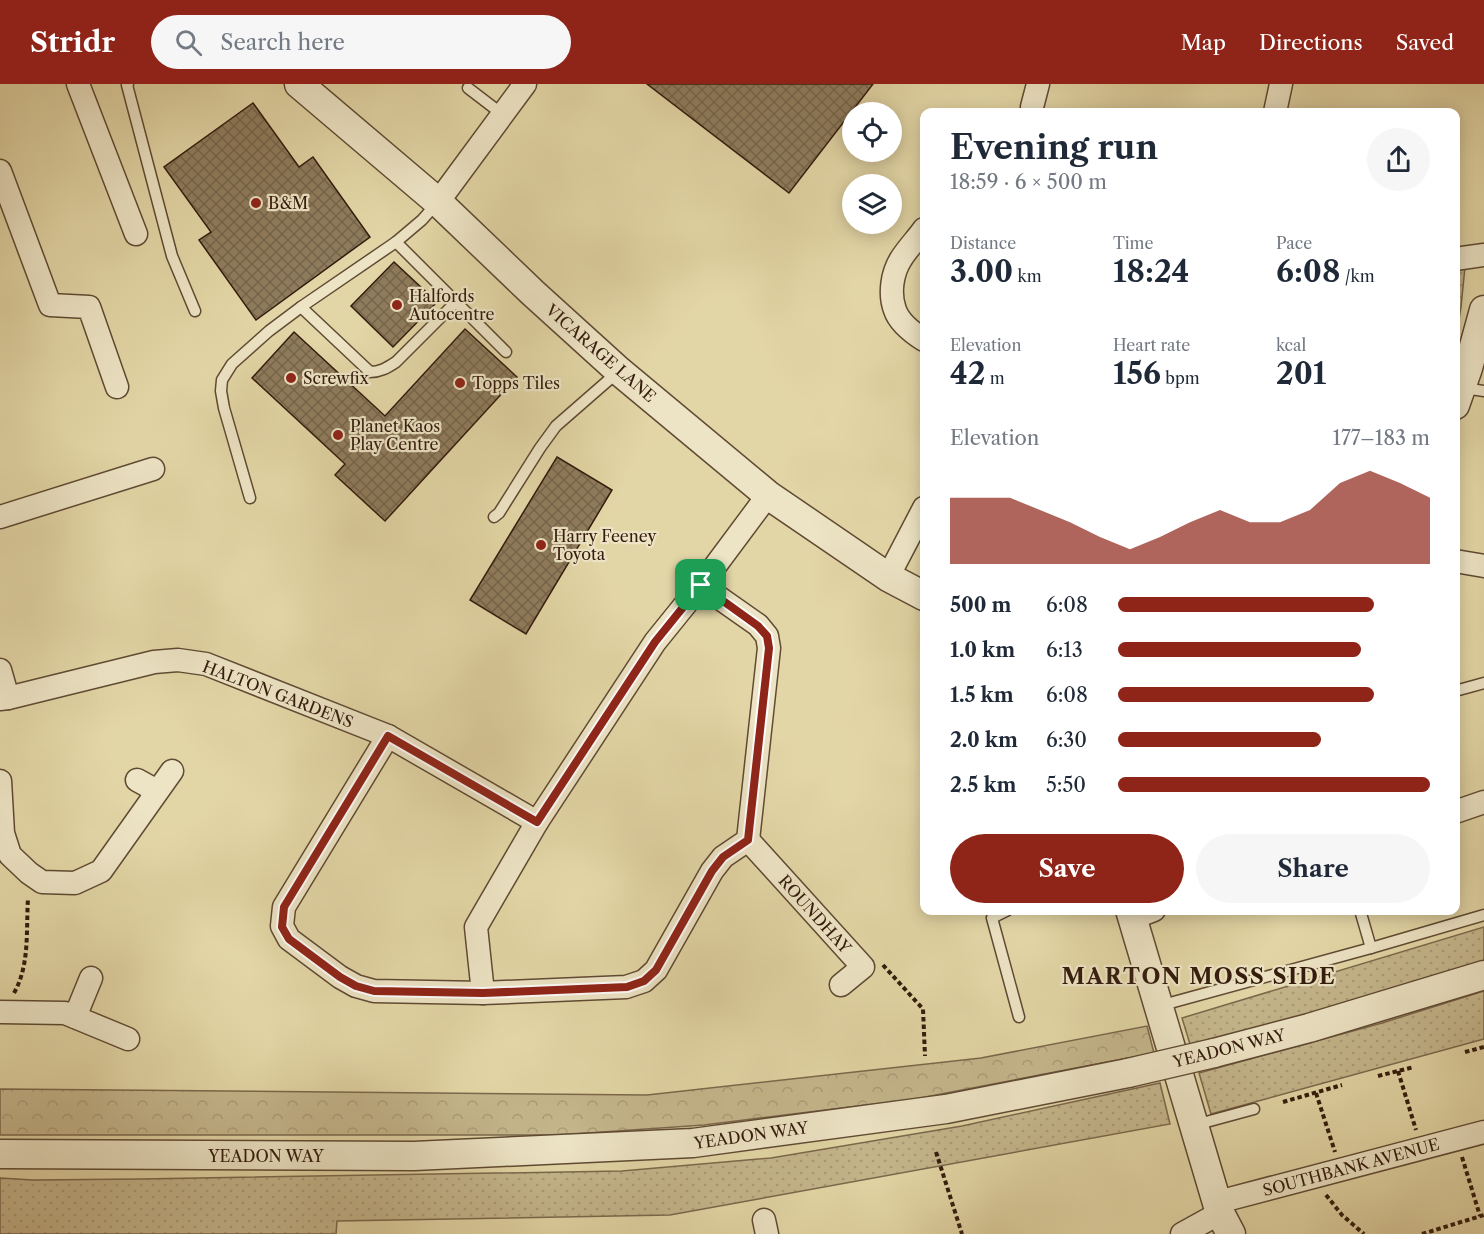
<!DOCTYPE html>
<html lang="en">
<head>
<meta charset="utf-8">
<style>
  :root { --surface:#fff; --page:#f6f6f7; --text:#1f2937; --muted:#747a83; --accent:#8f2418 }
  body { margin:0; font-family:"Libre Caslon Text",serif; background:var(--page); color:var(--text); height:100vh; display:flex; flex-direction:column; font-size:22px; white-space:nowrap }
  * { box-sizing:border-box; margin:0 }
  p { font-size:20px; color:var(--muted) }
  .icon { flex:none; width:33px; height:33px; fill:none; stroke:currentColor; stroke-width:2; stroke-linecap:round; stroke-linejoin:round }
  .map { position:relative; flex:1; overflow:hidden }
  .drawer { position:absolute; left:920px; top:24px; width:540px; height:807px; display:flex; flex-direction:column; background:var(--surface); border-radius:12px; box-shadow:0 3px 15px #0003 }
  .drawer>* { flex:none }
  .fabs { position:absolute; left:842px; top:18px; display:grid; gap:12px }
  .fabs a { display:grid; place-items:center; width:60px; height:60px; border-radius:50%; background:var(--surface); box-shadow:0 3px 15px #0003; font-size:30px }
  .pin { position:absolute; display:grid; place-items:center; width:51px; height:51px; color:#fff; margin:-26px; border-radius:12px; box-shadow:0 3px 9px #0006 }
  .round { display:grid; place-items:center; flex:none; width:63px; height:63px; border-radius:32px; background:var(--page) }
  .head { display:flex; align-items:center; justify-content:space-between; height:102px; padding:0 30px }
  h1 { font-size:33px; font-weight:700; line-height:45px }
  .figures { display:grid; grid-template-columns:repeat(3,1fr); gap:9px; height:102px; padding:6px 30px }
  .figures div { display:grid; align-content:center }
  .figures b { font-size:30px; font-weight:700 }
  .figures small { font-size:16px; font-weight:400 }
  .figures p { font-size:16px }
  .chart { height:168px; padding:12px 30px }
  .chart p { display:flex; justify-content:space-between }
  .chart svg { width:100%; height:108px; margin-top:6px; fill:var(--accent); opacity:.7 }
  .button { display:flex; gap:12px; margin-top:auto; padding:12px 30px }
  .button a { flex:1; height:69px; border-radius:36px; background:var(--accent); color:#fff; font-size:24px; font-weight:700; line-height:69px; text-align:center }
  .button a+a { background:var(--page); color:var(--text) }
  ul { padding:0 30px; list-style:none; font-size:20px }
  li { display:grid; grid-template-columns:96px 72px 1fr; align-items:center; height:45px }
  li i { height:15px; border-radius:8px; background:var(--accent) }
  header { display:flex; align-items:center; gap:36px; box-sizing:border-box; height:84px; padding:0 30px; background:var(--accent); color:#fff }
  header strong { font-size:28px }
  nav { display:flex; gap:33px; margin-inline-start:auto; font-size:21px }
  .search { width:420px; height:54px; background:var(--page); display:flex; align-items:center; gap:15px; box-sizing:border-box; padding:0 21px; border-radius:33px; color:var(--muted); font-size:22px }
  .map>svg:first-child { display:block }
</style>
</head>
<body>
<header>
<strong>Stridr</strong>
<div class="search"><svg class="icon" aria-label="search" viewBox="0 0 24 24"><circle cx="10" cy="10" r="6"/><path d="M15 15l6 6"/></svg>Search here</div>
<nav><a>Map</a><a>Directions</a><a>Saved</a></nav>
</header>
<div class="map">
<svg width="1484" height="1150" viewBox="0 0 1484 1150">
  <defs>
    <pattern id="grass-dots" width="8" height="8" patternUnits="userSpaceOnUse" patternTransform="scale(1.5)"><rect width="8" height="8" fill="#c5b68c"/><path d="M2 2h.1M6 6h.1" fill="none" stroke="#aa9c78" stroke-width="1.8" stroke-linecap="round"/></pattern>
    <pattern id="forest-crowns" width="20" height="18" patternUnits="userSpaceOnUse" patternTransform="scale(1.5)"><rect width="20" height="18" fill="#c5b68c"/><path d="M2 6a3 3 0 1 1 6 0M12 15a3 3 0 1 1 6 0" fill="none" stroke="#aa9c78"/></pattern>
    <pattern id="building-cross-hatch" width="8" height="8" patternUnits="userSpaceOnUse" patternTransform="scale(1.5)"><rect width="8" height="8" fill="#8f7c5d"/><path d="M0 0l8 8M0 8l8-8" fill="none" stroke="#75654b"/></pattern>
  </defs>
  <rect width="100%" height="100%" fill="#e3d6a6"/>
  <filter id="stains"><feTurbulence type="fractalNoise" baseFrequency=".00333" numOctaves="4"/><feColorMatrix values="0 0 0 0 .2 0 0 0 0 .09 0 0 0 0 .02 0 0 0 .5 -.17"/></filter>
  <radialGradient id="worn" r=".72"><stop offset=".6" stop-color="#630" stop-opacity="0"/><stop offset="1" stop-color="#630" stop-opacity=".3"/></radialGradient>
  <g fill="url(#grass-dots)" stroke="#7c684c" stroke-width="1.5">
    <path d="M 1466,173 L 1461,223 L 1455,259 L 1455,175 Z"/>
    <path d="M 1484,843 L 1484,878 L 1293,935 L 1190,960 L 1182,934 Z"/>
    <path d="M 1484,907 L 1484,955 L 1211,1030 L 1199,989 L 1382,939 Z"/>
    <path d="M 1160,999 L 1170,1040 L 670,1131 L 337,1137 L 336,1150 L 0,1150 L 0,1094 L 33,1096 L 141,1095 L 622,1087 L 771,1074 L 962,1042 Z"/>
  </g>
  <path fill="url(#forest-crowns)" stroke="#7c684c" stroke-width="1.5" d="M 1147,942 L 1154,969 L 915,1015 L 704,1041 L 559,1051 L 0,1051 L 0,1005 L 647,1011 L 981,974 Z"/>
  <g fill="url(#building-cross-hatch)" stroke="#331b0d" stroke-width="1.5">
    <path d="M 647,0 L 873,0 L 789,109 Z"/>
    <path d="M 253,19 L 299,83 L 313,73 L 370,153 L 256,236 L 199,156 L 211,148 L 164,83 Z"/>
    <path d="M 394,178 L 437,218 L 393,263 L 351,222 Z"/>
    <path d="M 465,245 L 517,293 L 385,437 L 335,391 L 345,380 L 252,294 L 294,248 L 385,332 Z"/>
    <path d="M 557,373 L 612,406 L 526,550 L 470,516 Z"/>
  </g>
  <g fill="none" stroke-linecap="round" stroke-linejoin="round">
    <defs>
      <g id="service">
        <path d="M 128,0 L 127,1 L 172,172 L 195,227"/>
        <path d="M 468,4 L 502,30"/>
        <path d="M 396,158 L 506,268"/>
        <path d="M 301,223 L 370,288 C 380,288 387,284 396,278 L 456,218"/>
        <path d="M 1464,304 L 1484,307"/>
        <path d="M 250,414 L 224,324 L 221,307 L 222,296 L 232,280 L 269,247 L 301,223 L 396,158 L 422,136 L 437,119"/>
        <path d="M 494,433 L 499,429 L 540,364 L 556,342 L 619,287"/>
        <path d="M 1455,607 L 1484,599"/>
        <path d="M 1008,826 L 992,834 L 1019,933"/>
        <path d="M 1360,826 L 1371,864"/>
        <path d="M 1159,922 L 1371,864 L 1484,831"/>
        <path d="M 1195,1041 L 1254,1025"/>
      </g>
      <g id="minor">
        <path d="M 78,0 L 136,150"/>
        <path d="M 1032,28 L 1032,23 L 1038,0"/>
        <path d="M 1275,28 L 1281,0"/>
        <path d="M 0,87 L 50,221 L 89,223 L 117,303"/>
        <path d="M 438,118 L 525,0"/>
        <path d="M 924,145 C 917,155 907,165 901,175 C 892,189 889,210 895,226 C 899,238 913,249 924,256"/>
        <path d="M 1455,175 L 1484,171"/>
        <path d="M 0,433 L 153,385"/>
        <path d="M 1455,477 L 1484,482"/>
        <path d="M 888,493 L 924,424"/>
        <path d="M 0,586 L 8,614"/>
        <path d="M 0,615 L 8,614 L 154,578 L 178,576 L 206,580 L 388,652 L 537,738"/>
        <path d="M 388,652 L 284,823 L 282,842 L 289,855 L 340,893 L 356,902 L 374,907 L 483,909 L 626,903 L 644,897 L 656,886 L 712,787 L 723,773 L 748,756 L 769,564 L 767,552 L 758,541 L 701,501"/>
        <path d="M 137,696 L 157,707"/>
        <path d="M 0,697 L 3,749 L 10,771 L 29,789 L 42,798 L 75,799 L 101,787 L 172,687"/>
        <path d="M 1455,728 L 1484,718"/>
        <path d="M 748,756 L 863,883 L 841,901"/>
        <path d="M 1133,834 L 1154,826"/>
        <path d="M 483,909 L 476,843 L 487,824 L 537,738 L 655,558 L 701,501 L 768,411"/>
        <path d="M 0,928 L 65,929 L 128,955"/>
        <path d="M 75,933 L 91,894"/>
        <path d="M 1218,1118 L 1484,1048"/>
        <path d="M 764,1136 L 767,1150"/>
        <path d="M 1182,1150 L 1220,1129"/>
      </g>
      <g id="tertiary">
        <path d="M 299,0 L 438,118 L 533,209 L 619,287 L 768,411 L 888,493 L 924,512"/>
        <path d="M 1455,321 L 1468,284 L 1484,226"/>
        <path d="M 1130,826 L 1220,1129 L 1231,1150"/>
        <path d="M 1214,969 L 1309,944 L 1484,891"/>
        <path d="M 0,1070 L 414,1072 L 693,1059 L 946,1025 L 1128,989"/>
      </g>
    </defs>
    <use href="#service" stroke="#5f4a33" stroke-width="13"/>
    <use href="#minor" stroke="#5f4a33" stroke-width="25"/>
    <use href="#tertiary" stroke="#5f4a33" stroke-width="31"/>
    <g stroke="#331b0d" stroke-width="4" stroke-dasharray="4.5 3" stroke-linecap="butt">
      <path d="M 883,881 L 923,925 L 925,972"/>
      <path d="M 14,909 C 30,881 26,846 28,814"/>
      <path d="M 1465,968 L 1484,963"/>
      <path d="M 1398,987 L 1416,1046"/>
      <path d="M 1378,992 L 1414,983"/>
      <path d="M 1316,1009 L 1335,1068"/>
      <path d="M 1283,1018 L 1342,1001"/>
      <path d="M 936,1068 L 962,1150"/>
      <path d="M 1462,1073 L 1480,1132"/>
      <path d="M 1326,1111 L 1342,1131 L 1364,1150"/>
      <path d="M 1422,1150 L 1484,1131"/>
    </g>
    <use href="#service" stroke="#ede4c5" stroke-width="10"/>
    <use href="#minor" stroke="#ede4c5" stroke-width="22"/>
    <use href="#tertiary" stroke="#ede4c5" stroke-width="28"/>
    <defs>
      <path id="tertiary-bridge" d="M 1128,989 L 1214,969"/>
    </defs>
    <use href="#tertiary-bridge" stroke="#5f4a33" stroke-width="31" stroke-linecap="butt"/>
    <use href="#tertiary-bridge" stroke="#ede4c5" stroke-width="28"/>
  </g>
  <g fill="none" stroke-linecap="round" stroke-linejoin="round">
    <defs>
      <path id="route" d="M 701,501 L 758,542 L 767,552 L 769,564 L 748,756 L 723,773 L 712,787 L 656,886 L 644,897 L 627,903 L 483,909 L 374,907 L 356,902 L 340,893 L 289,855 L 282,843 L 284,823 L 388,652 L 537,738 L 655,558 Z"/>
    </defs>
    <use href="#route" stroke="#fff" stroke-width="12"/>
    <use href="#route" stroke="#8f2418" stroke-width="8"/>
  </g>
  <g fill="#8f2418" stroke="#ede4c5" stroke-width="2">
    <circle cx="256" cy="119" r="6"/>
    <circle cx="397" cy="221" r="6"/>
    <circle cx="291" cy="294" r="6"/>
    <circle cx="460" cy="299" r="6"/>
    <circle cx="338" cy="351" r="6"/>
    <circle cx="541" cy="461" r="6"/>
  </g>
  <g text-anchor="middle" stroke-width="4.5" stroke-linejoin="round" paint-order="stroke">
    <g font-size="16" fill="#331b0d" stroke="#ede4c5" text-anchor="start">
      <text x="268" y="125">B&amp;M</text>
      <text x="409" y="218">Halfords<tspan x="409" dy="18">Autocentre</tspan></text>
      <text x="303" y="300">Screwfix</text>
      <text x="472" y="305">Topps Tiles</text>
      <text x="350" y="348">Planet Kaos<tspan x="350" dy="18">Play Centre</tspan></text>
      <text x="553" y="458">Harry Feeney<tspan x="553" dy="18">Toyota</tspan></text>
    </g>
    <g font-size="16" fill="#331b0d" stroke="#ede4c5">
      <text transform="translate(601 269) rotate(41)" y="6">VICARAGE LANE</text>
      <text transform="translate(278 610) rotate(21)" y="6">HALTON GARDENS</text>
      <text transform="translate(815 830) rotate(48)" y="6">ROUNDHAY</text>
      <text transform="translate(1229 964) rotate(-14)" y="6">YEADON WAY</text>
      <text transform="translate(751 1051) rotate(-8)" y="6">YEADON WAY</text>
      <text x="266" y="1078">YEADON WAY</text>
      <text transform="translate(1351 1083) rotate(-15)" y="6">SOUTHBANK AVENUE</text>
    </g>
    <g font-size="22" font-weight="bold" letter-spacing="1.5" fill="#331b0d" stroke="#ede4c5">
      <text x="1199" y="900">MARTON MOSS SIDE</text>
    </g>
  </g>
  <rect width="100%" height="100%" filter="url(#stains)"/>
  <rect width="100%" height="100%" fill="url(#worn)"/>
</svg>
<div class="fabs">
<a><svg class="icon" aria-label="locate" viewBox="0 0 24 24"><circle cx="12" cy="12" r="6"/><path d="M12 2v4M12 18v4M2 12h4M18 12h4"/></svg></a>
<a><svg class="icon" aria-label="layers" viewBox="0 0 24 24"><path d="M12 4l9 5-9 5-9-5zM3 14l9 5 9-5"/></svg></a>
</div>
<div class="pin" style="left:701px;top:501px;background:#1e9e55"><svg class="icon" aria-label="arrive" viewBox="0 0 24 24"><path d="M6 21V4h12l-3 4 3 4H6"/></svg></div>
<section class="drawer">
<div class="head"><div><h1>Evening run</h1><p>18:59 · 6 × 500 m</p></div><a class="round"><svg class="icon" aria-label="share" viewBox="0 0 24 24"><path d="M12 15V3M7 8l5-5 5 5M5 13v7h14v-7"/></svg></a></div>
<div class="figures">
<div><p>Distance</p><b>3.00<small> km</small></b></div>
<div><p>Time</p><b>18:24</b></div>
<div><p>Pace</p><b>6:08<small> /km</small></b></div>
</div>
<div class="figures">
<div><p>Elevation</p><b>42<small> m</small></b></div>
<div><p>Heart rate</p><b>156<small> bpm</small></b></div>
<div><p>kcal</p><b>201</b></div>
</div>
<div class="chart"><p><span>Elevation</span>177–183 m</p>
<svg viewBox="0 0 160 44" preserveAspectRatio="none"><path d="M0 44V17L10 17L20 17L30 22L40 27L50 33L60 38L70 33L80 27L90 22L100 27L110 27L120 22L130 11L140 6L150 11L160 17V44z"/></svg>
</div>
<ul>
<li><b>500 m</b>6:08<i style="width:82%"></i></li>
<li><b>1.0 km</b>6:13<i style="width:78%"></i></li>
<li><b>1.5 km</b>6:08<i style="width:82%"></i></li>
<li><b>2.0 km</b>6:30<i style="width:65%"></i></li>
<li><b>2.5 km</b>5:50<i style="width:100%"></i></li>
</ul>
<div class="button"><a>Save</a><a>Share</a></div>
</section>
</div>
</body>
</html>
